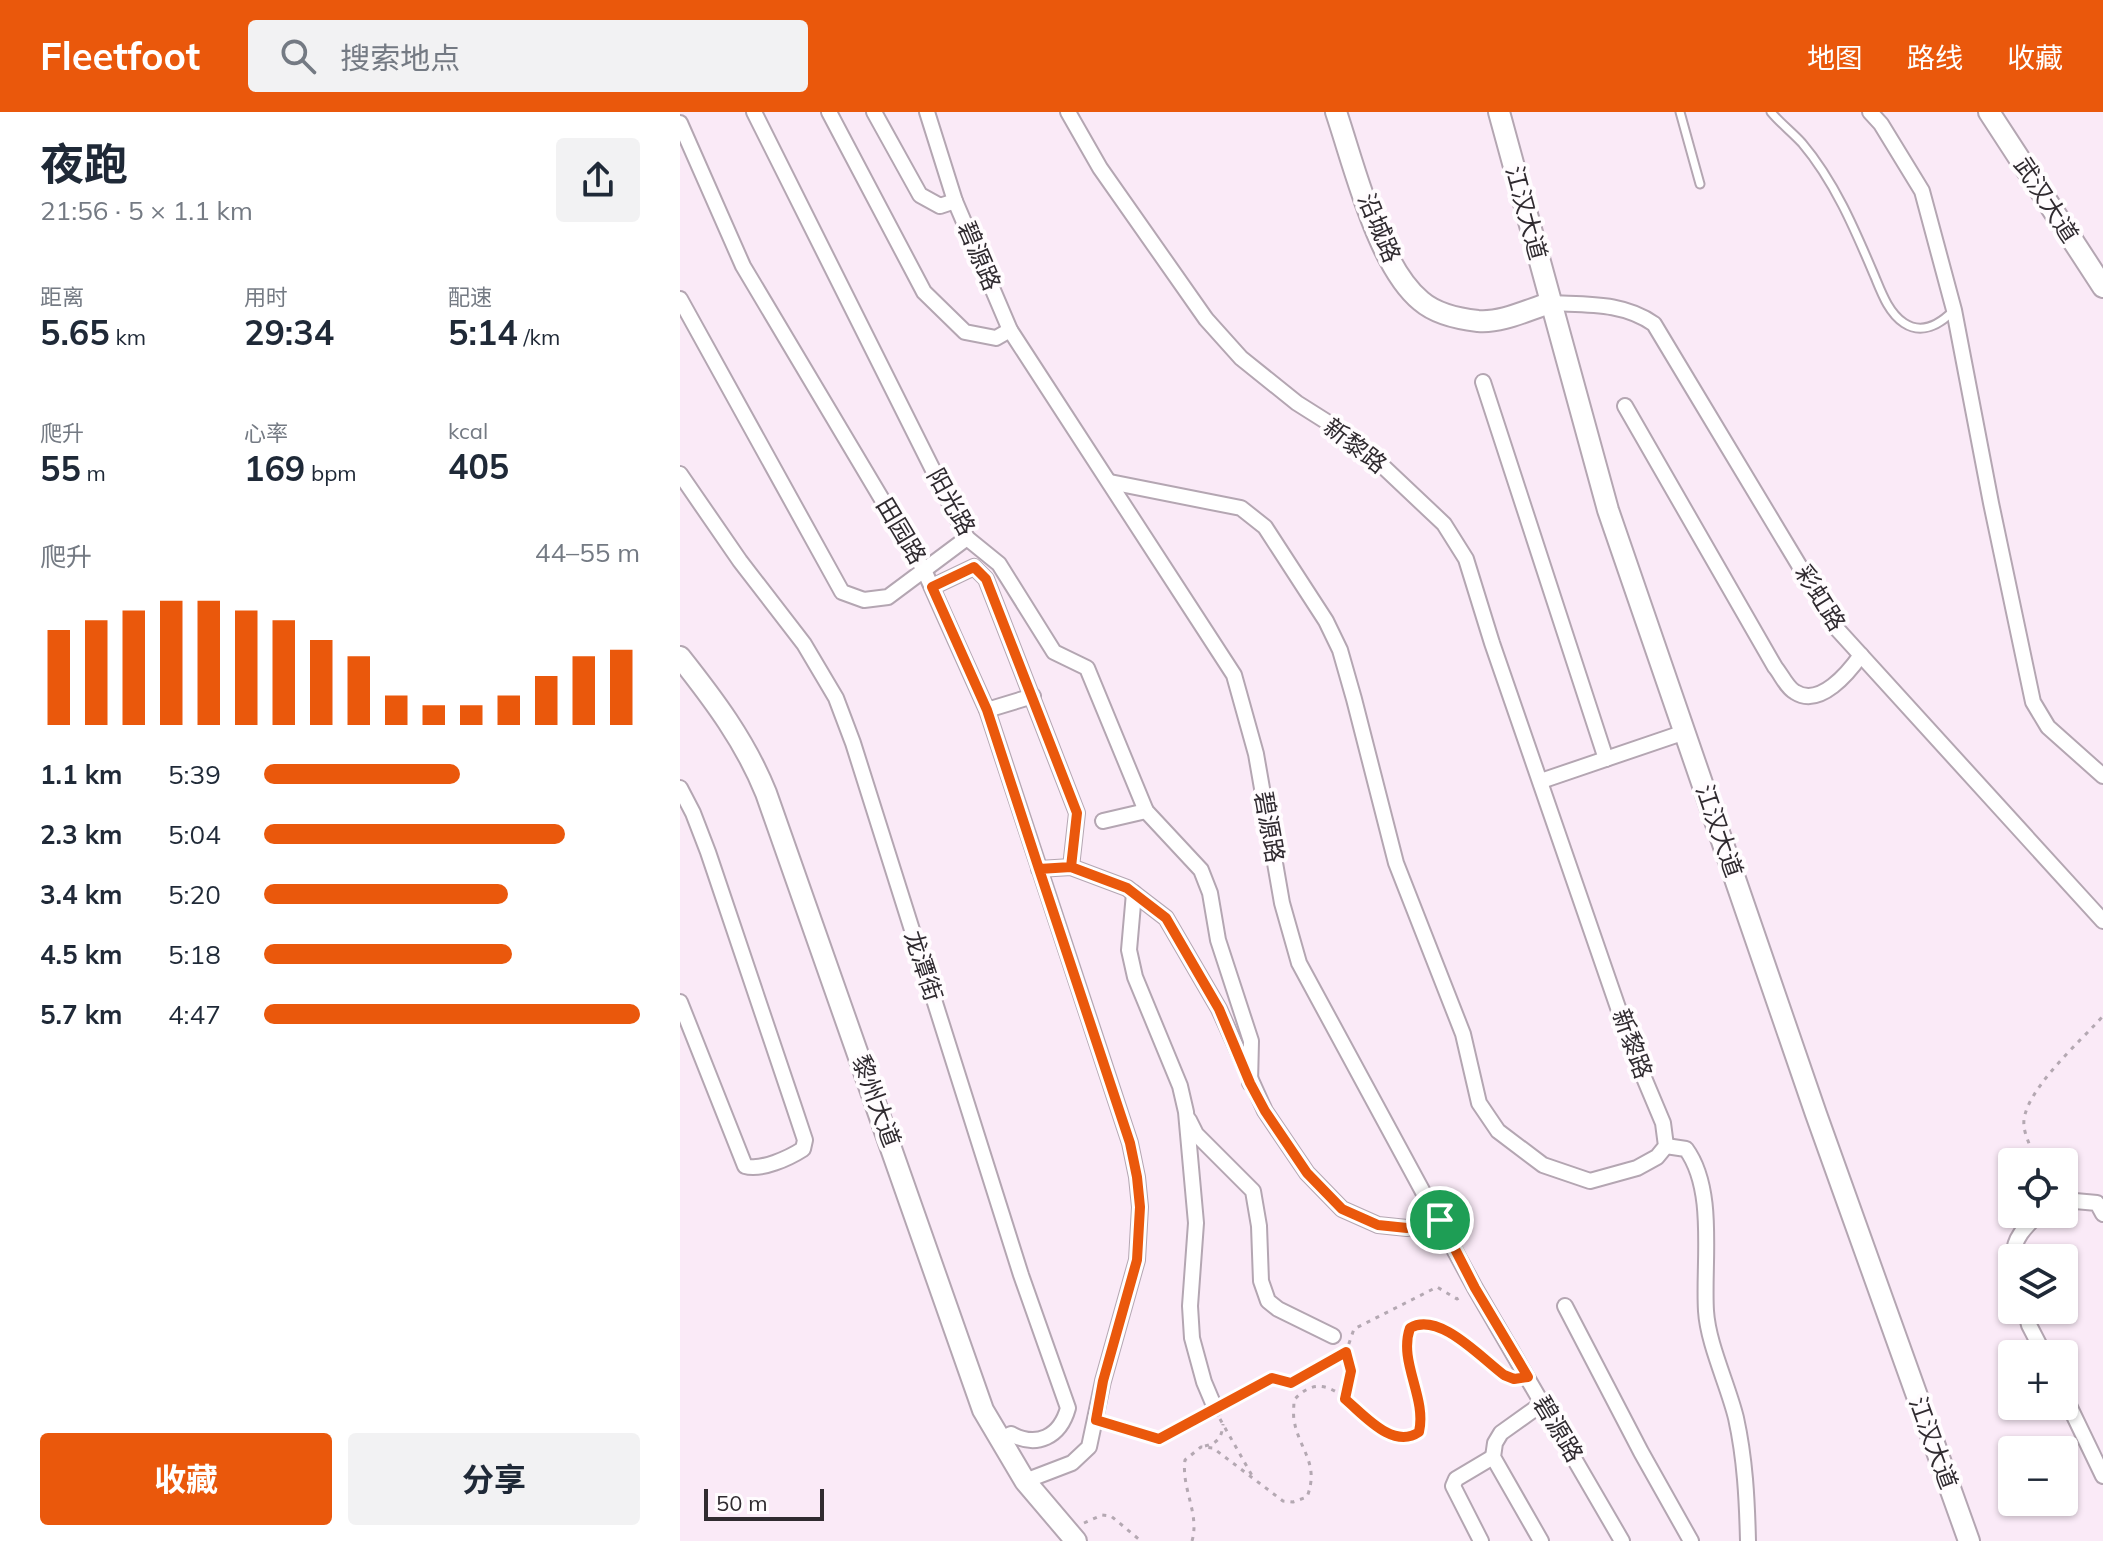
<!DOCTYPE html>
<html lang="zh">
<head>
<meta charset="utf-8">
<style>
  :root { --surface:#fff; --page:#f2f2f3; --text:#1f2937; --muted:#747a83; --accent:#ea580c }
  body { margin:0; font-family:Mulish,"Noto Sans SC",sans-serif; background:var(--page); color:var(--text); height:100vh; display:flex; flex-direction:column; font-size:30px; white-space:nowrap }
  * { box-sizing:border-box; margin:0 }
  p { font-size:26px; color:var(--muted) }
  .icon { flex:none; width:44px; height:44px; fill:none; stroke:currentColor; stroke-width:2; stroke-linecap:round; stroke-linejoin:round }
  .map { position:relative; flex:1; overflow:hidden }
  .details { display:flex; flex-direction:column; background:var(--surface); width:680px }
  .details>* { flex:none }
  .tools { position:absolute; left:1318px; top:1036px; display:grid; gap:16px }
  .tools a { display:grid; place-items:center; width:80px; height:80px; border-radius:8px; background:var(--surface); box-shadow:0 2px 6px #0004; font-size:40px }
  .scale { position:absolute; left:24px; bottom:20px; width:120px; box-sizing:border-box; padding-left:8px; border:4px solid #302b30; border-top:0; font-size:22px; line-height:28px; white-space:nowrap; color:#302b30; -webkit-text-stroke:6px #fffcfe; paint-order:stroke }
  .pin { position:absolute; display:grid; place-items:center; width:68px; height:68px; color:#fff; margin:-34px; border:4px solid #fff; border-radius:50%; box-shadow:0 2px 8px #0007 }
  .round { display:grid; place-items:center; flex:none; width:84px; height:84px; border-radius:8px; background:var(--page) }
  .summary { display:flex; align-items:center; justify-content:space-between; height:136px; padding:0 40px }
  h1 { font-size:44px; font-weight:700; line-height:60px }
  .metrics { display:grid; grid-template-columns:repeat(3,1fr); gap:12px; height:136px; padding:8px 40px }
  .metrics div { display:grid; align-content:center }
  .metrics b { font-size:34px; font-weight:700 }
  .metrics small { font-size:22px; font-weight:400 }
  .metrics p { font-size:22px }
  .chart { height:224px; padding:16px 40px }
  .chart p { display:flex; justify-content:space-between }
  .chart svg { width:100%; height:144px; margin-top:8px; stroke:var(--accent); stroke-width:6 }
  .action { display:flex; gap:16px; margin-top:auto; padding:16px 40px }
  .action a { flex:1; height:92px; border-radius:8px; background:var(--accent); color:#fff; font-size:32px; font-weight:700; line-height:92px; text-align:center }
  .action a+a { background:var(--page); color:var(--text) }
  ul { padding:0 40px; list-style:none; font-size:26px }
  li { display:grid; grid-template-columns:128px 96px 1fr; align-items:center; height:60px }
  li i { height:20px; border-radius:10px; background:var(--accent) }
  header { display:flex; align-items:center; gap:48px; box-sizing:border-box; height:112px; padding:0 40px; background:var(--accent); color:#fff }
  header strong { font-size:38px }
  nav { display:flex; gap:44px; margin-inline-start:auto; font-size:28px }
  .search { width:560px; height:72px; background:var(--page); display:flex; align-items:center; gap:20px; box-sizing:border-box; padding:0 28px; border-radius:8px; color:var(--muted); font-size:30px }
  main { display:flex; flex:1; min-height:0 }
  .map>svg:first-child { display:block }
</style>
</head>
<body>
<header>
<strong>Fleetfoot</strong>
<div class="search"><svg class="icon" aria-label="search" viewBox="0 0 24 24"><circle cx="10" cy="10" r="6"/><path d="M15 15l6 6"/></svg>搜索地点</div>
<nav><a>地图</a><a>路线</a><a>收藏</a></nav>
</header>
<main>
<section class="details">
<div class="summary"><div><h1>夜跑</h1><p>21:56 · 5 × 1.1 km</p></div><a class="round"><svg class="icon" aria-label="share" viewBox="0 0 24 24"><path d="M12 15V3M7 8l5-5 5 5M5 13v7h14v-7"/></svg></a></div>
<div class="metrics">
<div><p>距离</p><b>5.65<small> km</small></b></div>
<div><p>用时</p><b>29:34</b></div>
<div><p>配速</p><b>5:14<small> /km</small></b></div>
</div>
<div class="metrics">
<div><p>爬升</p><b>55<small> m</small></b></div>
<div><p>心率</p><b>169<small> bpm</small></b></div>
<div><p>kcal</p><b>405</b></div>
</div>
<div class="chart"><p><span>爬升</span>44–55 m</p>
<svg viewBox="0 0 160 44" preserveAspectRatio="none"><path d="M5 44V15M15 44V12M25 44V9M35 44V6M45 44V6M55 44V9M65 44V12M75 44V18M85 44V23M95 44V35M105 44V38M115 44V38M125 44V35M135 44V29M145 44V23M155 44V21"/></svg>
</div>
<ul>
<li><b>1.1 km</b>5:39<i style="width:52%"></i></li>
<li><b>2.3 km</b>5:04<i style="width:80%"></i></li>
<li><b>3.4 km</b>5:20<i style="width:65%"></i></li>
<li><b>4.5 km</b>5:18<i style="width:66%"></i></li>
<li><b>5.7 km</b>4:47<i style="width:100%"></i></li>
</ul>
<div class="action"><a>收藏</a><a>分享</a></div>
</section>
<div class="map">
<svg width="1423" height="1429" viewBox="0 0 1423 1429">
  <rect width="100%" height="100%" fill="#faeaf7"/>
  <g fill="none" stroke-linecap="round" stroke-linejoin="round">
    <defs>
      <g id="service">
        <path d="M 1000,0 L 1020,72"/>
        <path d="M 1091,0 C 1100,11 1112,20 1122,31 C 1155,70 1175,118 1195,165 C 1202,182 1209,201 1224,211 C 1242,223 1260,212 1273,199"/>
      </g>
      <g id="minor">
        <path d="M 74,0 L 287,426 L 319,452 L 374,540 L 407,556 L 466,699 L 521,758 L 530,781 L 538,828 L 571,929 L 570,971"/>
        <path d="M 149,0 L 244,180 L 285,220 L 316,226 L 330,218"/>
        <path d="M 194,0 L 240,83 L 260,94 L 275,89"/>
        <path d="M 247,0 L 275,89 L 330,218 L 554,563 L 576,642 L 602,791 L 619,851 L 795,1176 L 942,1429"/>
        <path d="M 388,0 L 420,56 L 526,207 L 561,246 L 617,291 L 674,327 L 764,412 L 786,447 L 812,531 L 954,942 L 983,1011 L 986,1034 L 977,1045 L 957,1056 L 910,1069 L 863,1053 L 818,1019 L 799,991 L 783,922 L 716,751 L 674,587 L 660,538 L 646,509 L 585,415 L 561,396 L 430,370"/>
        <path d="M 1190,0 L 1201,12 L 1242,79 L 1274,198 L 1311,391 L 1353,590 L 1368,615 L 1423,664"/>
        <path d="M 0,11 L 63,154 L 244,458 L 307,598 L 450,1031 L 457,1065 L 460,1095 L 457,1148 L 423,1269 L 409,1335 L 392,1351 L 345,1369"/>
        <path d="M 0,187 L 162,480 L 184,488 L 208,485 L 287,426"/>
        <path d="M 870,191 C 907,193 943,190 974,212 L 1158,518 L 1423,809"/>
        <path d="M 803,270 L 926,647"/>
        <path d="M 945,294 L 1095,555 C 1101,562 1107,576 1115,580 C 1140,596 1169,560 1181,543"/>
        <path d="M 0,362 L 60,449 L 124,532 L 156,586 L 173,631 L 341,1163 L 388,1296 C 380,1325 357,1336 331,1322 L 319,1328"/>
        <path d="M 252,475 L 294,455 L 306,467 L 397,701 L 391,755"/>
        <path d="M 307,598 L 353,584"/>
        <path d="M 861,669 L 1005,620"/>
        <path d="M 0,676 L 13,701 L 28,740 L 113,992 L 125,1028 L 123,1037 C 109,1046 81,1059 65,1054 L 0,890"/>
        <path d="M 423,709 L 466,699"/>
        <path d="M 359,757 L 391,755 L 447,776 L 486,806 L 539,897 L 585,999 L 627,1061 L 662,1097 L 698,1113 L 727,1116 L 760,1108"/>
        <path d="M 454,781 L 449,838 L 455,865 L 500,974 L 506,1000 L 516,1111 L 510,1194 L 512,1226 L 524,1270 L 535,1296"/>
        <path d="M 509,1008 L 516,1022 L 573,1079 L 579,1114 L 581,1169 L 588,1189 L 598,1197 L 653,1224"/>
        <path d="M 986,1034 L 1006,1037 C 1036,1078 1023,1150 1026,1199 C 1028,1232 1048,1273 1056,1306 C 1065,1347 1067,1387 1068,1429"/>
        <path d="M 1384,1091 L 1395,1089 L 1417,1091 L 1423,1102"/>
        <path d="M 1334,1146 C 1332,1127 1346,1114 1359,1102"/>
        <path d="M 885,1194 L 961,1340 L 1011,1429"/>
        <path d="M 1345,1198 L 1349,1213 L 1364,1242"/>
        <path d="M 1384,1283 L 1423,1364"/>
        <path d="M 801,1429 L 773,1374 L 776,1367 L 813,1345"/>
        <path d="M 861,1429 L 813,1345 L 815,1331 L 821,1321 L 863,1291"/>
      </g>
      <g id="secondary">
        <path d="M 656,0 C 674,53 698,154 741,189 C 756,202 780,207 798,209 C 822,211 847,198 870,191"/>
        <path d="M 819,0 L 928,398 L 1136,1002 L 1289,1429"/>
        <path d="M 1309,0 L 1423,175"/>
        <path d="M 0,545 C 34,588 65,629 86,681 L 303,1298 L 345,1369 L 396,1429"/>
      </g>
    </defs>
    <use href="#service" stroke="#b4a6b2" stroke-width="11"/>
    <use href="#minor" stroke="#b4a6b2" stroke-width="18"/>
    <use href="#secondary" stroke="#b4a6b2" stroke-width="24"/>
    <g stroke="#b4a8b2" stroke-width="3" stroke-dasharray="4 6" stroke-linecap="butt">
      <path d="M 1356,1050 C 1353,1039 1345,1025 1344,1014 C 1340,982 1402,928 1423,904"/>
      <path d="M 666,1239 L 671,1259 L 666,1286"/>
      <path d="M 549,1289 L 592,1266 L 611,1271 L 666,1240 L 674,1217 L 757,1175 L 777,1187 L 782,1184"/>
      <path d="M 540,1307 L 574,1367"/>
      <path d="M 429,1312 L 479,1327 L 521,1304"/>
      <path d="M 525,1334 C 538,1331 542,1325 543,1312"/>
      <path d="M 404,1411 L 422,1403 L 431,1404 L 461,1429"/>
      <path d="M 512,1429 C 520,1402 501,1376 505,1348 L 521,1335 L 533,1336 L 603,1389 L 613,1390 L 627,1385 C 640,1351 619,1338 614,1308 C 613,1301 614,1294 614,1288 C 660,1236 694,1352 739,1320 C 747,1285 718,1250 730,1216 C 764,1197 800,1252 829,1265"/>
    </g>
    <use href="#service" stroke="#fff" stroke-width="7"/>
    <use href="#minor" stroke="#fff" stroke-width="14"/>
    <use href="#secondary" stroke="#fff" stroke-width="20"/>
  </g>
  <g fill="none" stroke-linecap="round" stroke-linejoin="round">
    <defs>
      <path id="route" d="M 760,1108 L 727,1116 L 698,1113 L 662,1097 L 627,1061 L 585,999 L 570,971 L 539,897 L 486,806 L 447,776 L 391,755 L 359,757 L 307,598 L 252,475 L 294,455 L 306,467 L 397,701 L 391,755 L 359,757 L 450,1031 L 457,1065 L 460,1095 L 457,1148 L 423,1269 L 416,1308 L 479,1327 L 592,1266 L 611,1271 L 666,1240 L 671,1259 L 665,1287 C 684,1303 713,1338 739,1320 C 747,1285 718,1250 730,1216 C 759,1199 801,1246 824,1263 L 834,1267 L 848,1265 L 795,1176 L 760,1108"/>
    </defs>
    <use href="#route" stroke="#fff" stroke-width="16"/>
    <use href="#route" stroke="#ea580c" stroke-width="10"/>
  </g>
  <g text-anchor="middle" stroke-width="8" stroke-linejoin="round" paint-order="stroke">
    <g font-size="24" fill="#302b30" stroke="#fffcfe">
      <text transform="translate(1366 88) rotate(57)" y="8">武汉大道</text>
      <text transform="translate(846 101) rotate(75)" y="8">江汉大道</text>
      <text transform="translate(699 116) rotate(67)" y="8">沿城路</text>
      <text transform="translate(299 144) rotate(67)" y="8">碧源路</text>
      <text transform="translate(675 334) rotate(38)" y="8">新黎路</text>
      <text transform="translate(271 390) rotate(61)" y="8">阳光路</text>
      <text transform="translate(221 419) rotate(59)" y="8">田园路</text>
      <text transform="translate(1140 486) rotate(58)" y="8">彩虹路</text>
      <text transform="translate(589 715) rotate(80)" y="8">碧源路</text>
      <text transform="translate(1039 719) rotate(71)" y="8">江汉大道</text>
      <text transform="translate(243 854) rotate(72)" y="8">龙潭街</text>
      <text transform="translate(952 932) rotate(70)" y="8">新黎路</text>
      <text transform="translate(196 989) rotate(70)" y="8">黎州大道</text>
      <text transform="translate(878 1317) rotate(59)" y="8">碧源路</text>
      <text transform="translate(1253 1331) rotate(70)" y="8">江汉大道</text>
    </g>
  </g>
</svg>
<div class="tools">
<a><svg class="icon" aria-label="locate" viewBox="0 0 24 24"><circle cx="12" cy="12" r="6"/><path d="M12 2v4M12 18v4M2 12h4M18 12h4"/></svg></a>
<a><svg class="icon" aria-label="layers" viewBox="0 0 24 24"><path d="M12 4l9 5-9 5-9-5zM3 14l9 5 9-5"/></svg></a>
<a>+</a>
<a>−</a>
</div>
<div class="scale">50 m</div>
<div class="pin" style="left:760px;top:1108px;background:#1e9e55"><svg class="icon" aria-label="arrive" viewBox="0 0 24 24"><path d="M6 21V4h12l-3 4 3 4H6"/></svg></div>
</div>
</main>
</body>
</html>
